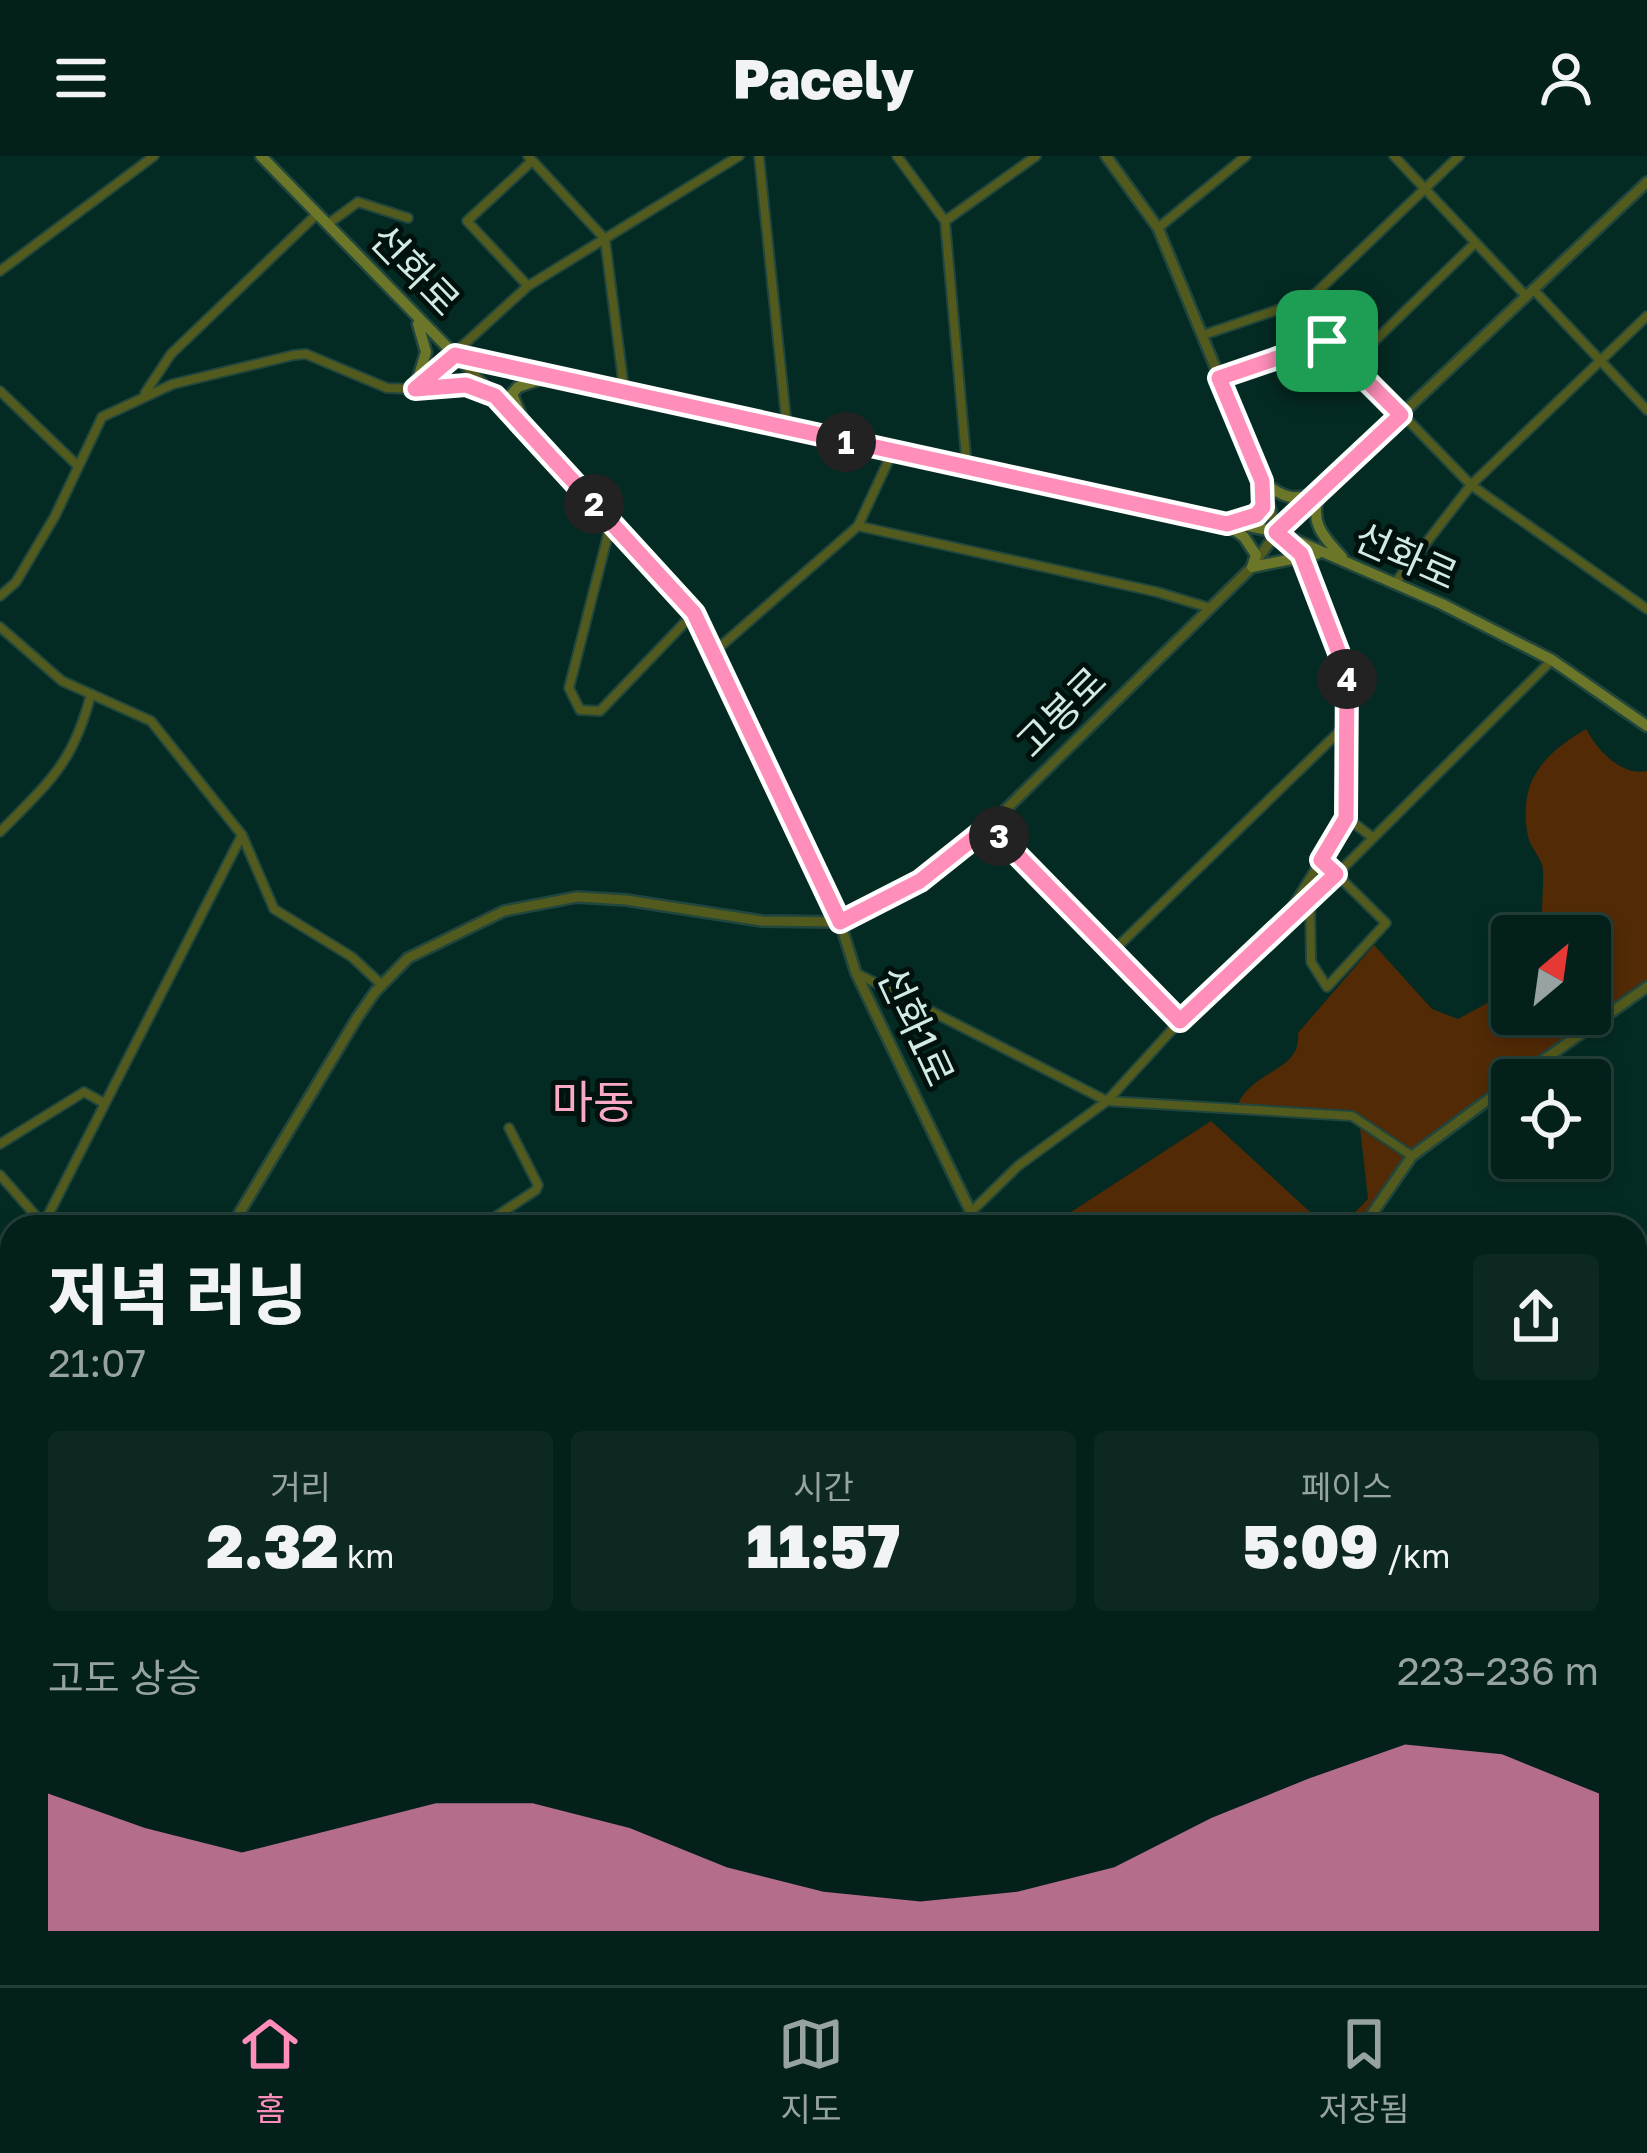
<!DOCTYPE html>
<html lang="ko">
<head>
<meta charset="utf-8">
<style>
  :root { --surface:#03201a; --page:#0d2823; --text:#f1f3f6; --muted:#97a3a2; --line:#243e39; --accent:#ff8eba }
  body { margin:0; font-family:"Golos Text","Noto Sans KR",sans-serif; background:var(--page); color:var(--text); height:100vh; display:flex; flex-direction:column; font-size:45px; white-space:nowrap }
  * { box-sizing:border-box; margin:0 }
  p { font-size:39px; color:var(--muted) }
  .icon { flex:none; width:66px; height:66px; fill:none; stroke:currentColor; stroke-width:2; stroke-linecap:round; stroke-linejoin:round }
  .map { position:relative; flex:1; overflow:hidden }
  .sheet { position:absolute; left:0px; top:1059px; width:1647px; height:771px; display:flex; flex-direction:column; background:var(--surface); border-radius:36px 36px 0 0; box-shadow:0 6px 18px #0003,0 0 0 3px var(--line) }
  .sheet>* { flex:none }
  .needle { width:78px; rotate:29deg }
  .tools { position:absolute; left:1491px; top:759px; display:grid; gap:24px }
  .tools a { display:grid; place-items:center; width:120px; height:120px; border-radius:12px; background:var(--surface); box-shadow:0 6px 18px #0003,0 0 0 3px var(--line); font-size:60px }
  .pin { position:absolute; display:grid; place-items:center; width:102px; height:102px; color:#fff; margin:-51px; border-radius:24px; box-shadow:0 6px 18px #0006 }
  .km { position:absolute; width:60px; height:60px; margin:-30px; border-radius:50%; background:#222; color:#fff; font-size:33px; line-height:60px; text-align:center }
  .round { display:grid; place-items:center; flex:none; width:126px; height:126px; border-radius:12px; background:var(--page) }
  .headline { display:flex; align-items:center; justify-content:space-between; height:204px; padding:0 48px }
  h1 { font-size:66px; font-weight:800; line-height:90px }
  .stats { display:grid; grid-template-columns:repeat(3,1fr); gap:18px; height:204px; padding:12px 48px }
  .stats div { display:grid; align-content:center; border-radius:12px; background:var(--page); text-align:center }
  .stats b { font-size:60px; font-weight:800 }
  .stats small { font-size:33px; font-weight:400 }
  .stats p { font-size:33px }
  .chart { height:336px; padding:24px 48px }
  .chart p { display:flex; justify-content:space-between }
  .chart svg { width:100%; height:216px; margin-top:12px; fill:var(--accent); opacity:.7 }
  header { display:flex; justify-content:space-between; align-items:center; height:156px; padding:0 48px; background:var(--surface); font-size:54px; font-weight:800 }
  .dock { display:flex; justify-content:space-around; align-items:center; height:168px; border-top:3px solid var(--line); background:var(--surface); font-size:33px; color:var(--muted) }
  .dock a { display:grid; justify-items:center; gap:6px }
  .dock .active { color:var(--accent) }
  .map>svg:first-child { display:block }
</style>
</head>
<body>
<header><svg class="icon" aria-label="menu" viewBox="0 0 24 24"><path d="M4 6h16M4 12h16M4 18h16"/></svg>Pacely<svg class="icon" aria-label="person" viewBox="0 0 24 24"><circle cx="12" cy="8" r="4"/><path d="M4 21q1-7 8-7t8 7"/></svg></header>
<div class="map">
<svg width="1647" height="1829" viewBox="0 0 1647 1829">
  <rect width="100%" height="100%" fill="#042b23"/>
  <g fill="#522a06">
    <path d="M 1586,573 C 1598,595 1621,620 1647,615 L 1647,826 L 1412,994 L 1352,954 L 1237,950 C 1252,913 1302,916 1298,877 L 1374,789 L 1432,853 L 1458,863 L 1493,844 L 1512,839 L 1512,858 L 1590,858 L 1590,780 L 1543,780 C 1540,757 1544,737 1543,714 C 1542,701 1530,692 1528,680 C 1517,625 1544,598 1586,573 Z"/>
    <path d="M 1211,965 L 1309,1055 L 1321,1071 L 1048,1071 Z"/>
    <path d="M 1360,971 L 1406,1002 L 1360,1071 L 1341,1071 L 1368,1043 Z"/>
  </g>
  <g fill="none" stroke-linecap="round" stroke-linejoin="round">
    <defs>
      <g id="minor">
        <path d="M 528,0 L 605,83 L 624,233"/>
        <path d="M 759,0 L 787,272"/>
        <path d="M 897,0 L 945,65 L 967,312"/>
        <path d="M 1394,0 L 1526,140"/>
        <path d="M 945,65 L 1036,0"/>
        <path d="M 328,68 L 358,46 L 408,62"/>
        <path d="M 1158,72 L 1246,0"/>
        <path d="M 0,115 L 154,0"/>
        <path d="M 528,130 L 467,65 L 532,5"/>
        <path d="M 1533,133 L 1647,254"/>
        <path d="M 1295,148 L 1471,329 L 1647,453"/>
        <path d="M 1203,179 L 1295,148 L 1316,137 L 1459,0"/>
        <path d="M 1351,208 L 1475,87"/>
        <path d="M 1219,222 L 1327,185"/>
        <path d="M 0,235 L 78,310"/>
        <path d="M 145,237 L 171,198 L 317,58"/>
        <path d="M 611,367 L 569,532 L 580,554 L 600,555 L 694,457"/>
        <path d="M 858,370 L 1157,436 L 1210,452"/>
        <path d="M 1284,383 L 1301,398 L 1347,518 L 1347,662 L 1286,761"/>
        <path d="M 1395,427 L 1471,329 L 1647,160"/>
        <path d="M 0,440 L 16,426 L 55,360 L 102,261 L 173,228 L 294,199 L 306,198 L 387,232 L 415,233 L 528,130 L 739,0"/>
        <path d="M 0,471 L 62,525 L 151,565 L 242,679 L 274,753 L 352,801 L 382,829"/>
        <path d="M 714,496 L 858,370 L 892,297"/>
        <path d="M 1347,662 L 1372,681"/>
        <path d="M 989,670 L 1180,865"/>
        <path d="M 0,676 C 49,626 73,608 91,538"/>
        <path d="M 1310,744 L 1311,806 L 1327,831 L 1386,767 L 1321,703"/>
        <path d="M 1111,797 L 1345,570"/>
        <path d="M 858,818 L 1107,945 L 1352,960 L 1412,1000"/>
        <path d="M 0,988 L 84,936 L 104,947"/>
        <path d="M 0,1019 L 43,1068"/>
        <path d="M 971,1056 L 1018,1010 L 1107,945 L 1180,865 L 1336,719 L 1552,504"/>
        <path d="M 42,1071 L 242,679"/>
        <path d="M 480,1071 L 536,1034 L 538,1029 L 509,972"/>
        <path d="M 0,1158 L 12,1133"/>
        <path d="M 0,1321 L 12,1332"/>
        <path d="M 0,1392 L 12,1360"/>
        <path d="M 0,1455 L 12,1455"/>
        <path d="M 0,1517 L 12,1517"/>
        <path d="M 1635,1617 L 1647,1623"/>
        <path d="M 0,1663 L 12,1664"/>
        <path d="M 0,1777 L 12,1778"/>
        <path d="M 585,1818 L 597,1829"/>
        <path d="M 665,1818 L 676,1829"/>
        <path d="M 733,1818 L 733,1829"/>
        <path d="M 812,1818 L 812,1829"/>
        <path d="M 1385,1818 L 1385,1829"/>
        <path d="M 0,1829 L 13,1829"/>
        <path d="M 155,1829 L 155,1818"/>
        <path d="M 290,1829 L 290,1818"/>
        <path d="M 516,1829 L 516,1818"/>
        <path d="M 570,1829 L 580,1818"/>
        <path d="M 771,1829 L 771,1818"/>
        <path d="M 843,1829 L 855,1829"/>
        <path d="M 938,1829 L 938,1818"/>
        <path d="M 1267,1829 L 1267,1818"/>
      </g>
      <g id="tertiary">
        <path d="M 1106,0 L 1158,72 L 1262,325 L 1277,376"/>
        <path d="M 457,200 L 694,457 L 840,766 L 856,817 L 978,1071"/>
        <path d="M 415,233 L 466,229 L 490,238"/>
        <path d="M 1515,924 L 1647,831"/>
        <path d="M 231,1071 L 357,862 L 375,836 L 408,802 L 504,755 L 577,741 L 626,744 L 762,765 L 840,766 L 919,725 L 989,670 L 1252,411 L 1277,376 L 1647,26"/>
        <path d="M 1363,1071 L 1412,1000 L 1512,926"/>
        <path d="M 0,1227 L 12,1237"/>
        <path d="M 0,1720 L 12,1721"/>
        <path d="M 1635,1733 L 1647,1734"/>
      </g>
      <g id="secondary">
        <path d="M 261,0 L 455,199 L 624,233 L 892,297 L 1277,376 L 1442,448 L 1552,504 L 1647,570"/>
        <path d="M 415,233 L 426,196 L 418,168"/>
        <path d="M 526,272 L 512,238 L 518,231 L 547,221"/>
        <path d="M 1262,325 C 1282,342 1297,347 1320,334"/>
        <path d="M 1320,334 C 1309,366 1321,378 1342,401"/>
        <path d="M 1230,368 L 1256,359 L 1263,351 L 1262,325"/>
        <path d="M 1229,370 L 1244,381 L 1256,399 L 1252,411 L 1317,398"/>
      </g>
    </defs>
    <use href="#minor" stroke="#21463e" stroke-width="12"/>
    <use href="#tertiary" stroke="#21463e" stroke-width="14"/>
    <use href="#secondary" stroke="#21463e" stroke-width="15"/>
    <use href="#minor" stroke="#525a1d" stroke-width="8"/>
    <use href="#tertiary" stroke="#525a1d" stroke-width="9"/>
    <use href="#secondary" stroke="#6c7629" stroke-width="10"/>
  </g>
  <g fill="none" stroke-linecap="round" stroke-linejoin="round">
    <defs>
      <path id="route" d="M 1327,185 L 1401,259 L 1276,376 L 1301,398 L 1347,518 L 1346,662 L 1321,704 L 1336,718 L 1180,865 L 989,670 L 920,725 L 840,766 L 694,457 L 495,240 L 466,229 L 415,233 L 455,199 L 1227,368 L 1256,359 L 1263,351 L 1262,325 L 1219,222 Z"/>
    </defs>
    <use href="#route" stroke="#fff" stroke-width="24"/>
    <use href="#route" stroke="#ff8eba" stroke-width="15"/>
  </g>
  <g text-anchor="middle" stroke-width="10" stroke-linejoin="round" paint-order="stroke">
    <g font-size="39" fill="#d1eae3" stroke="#01110d">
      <text transform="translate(415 114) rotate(46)" y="14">선화로</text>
      <text transform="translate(1406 400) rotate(24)" y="14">선화로</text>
      <text transform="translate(1061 556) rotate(-45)" y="14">고봉로</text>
      <text transform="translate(916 870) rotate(65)" y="14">선화1로</text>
    </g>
    <g font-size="45" fill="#f9a9c6" stroke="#01110d">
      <text x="593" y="962">마동</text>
    </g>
  </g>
</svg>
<div class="tools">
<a><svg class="needle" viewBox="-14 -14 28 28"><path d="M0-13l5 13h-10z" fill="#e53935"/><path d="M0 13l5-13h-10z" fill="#97a3a2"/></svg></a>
<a><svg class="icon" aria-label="locate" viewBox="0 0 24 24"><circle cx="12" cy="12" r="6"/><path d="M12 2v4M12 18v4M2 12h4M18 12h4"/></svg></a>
</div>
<div class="pin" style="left:1327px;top:185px;background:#1e9e55"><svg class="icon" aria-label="arrive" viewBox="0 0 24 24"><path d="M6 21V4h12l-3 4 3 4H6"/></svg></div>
<b class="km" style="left:846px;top:286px">1</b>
<b class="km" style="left:594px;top:348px">2</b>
<b class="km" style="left:999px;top:680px">3</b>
<b class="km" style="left:1347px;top:523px">4</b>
<section class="sheet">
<div class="headline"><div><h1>저녁 러닝</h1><p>21:07</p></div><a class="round"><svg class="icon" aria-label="share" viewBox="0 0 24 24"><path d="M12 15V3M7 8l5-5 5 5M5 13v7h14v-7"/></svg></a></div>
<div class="stats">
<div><p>거리</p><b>2.32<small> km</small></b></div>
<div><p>시간</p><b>11:57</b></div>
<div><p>페이스</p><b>5:09<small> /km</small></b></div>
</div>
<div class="chart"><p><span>고도 상승</span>223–236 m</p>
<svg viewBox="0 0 160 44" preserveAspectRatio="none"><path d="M0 44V16L10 23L20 28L30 23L40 18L50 18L60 23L70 31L80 36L90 38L100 36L110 31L120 21L130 13L140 6L150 8L160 16V44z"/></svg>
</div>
</section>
</div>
<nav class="dock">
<a class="active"><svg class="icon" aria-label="home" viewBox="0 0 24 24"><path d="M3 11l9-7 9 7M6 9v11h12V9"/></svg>홈</a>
<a><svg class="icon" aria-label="map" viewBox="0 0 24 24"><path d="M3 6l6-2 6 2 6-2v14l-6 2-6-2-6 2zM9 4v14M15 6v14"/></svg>지도</a>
<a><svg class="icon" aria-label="saved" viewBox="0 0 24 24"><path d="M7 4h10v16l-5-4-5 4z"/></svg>저장됨</a>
</nav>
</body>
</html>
